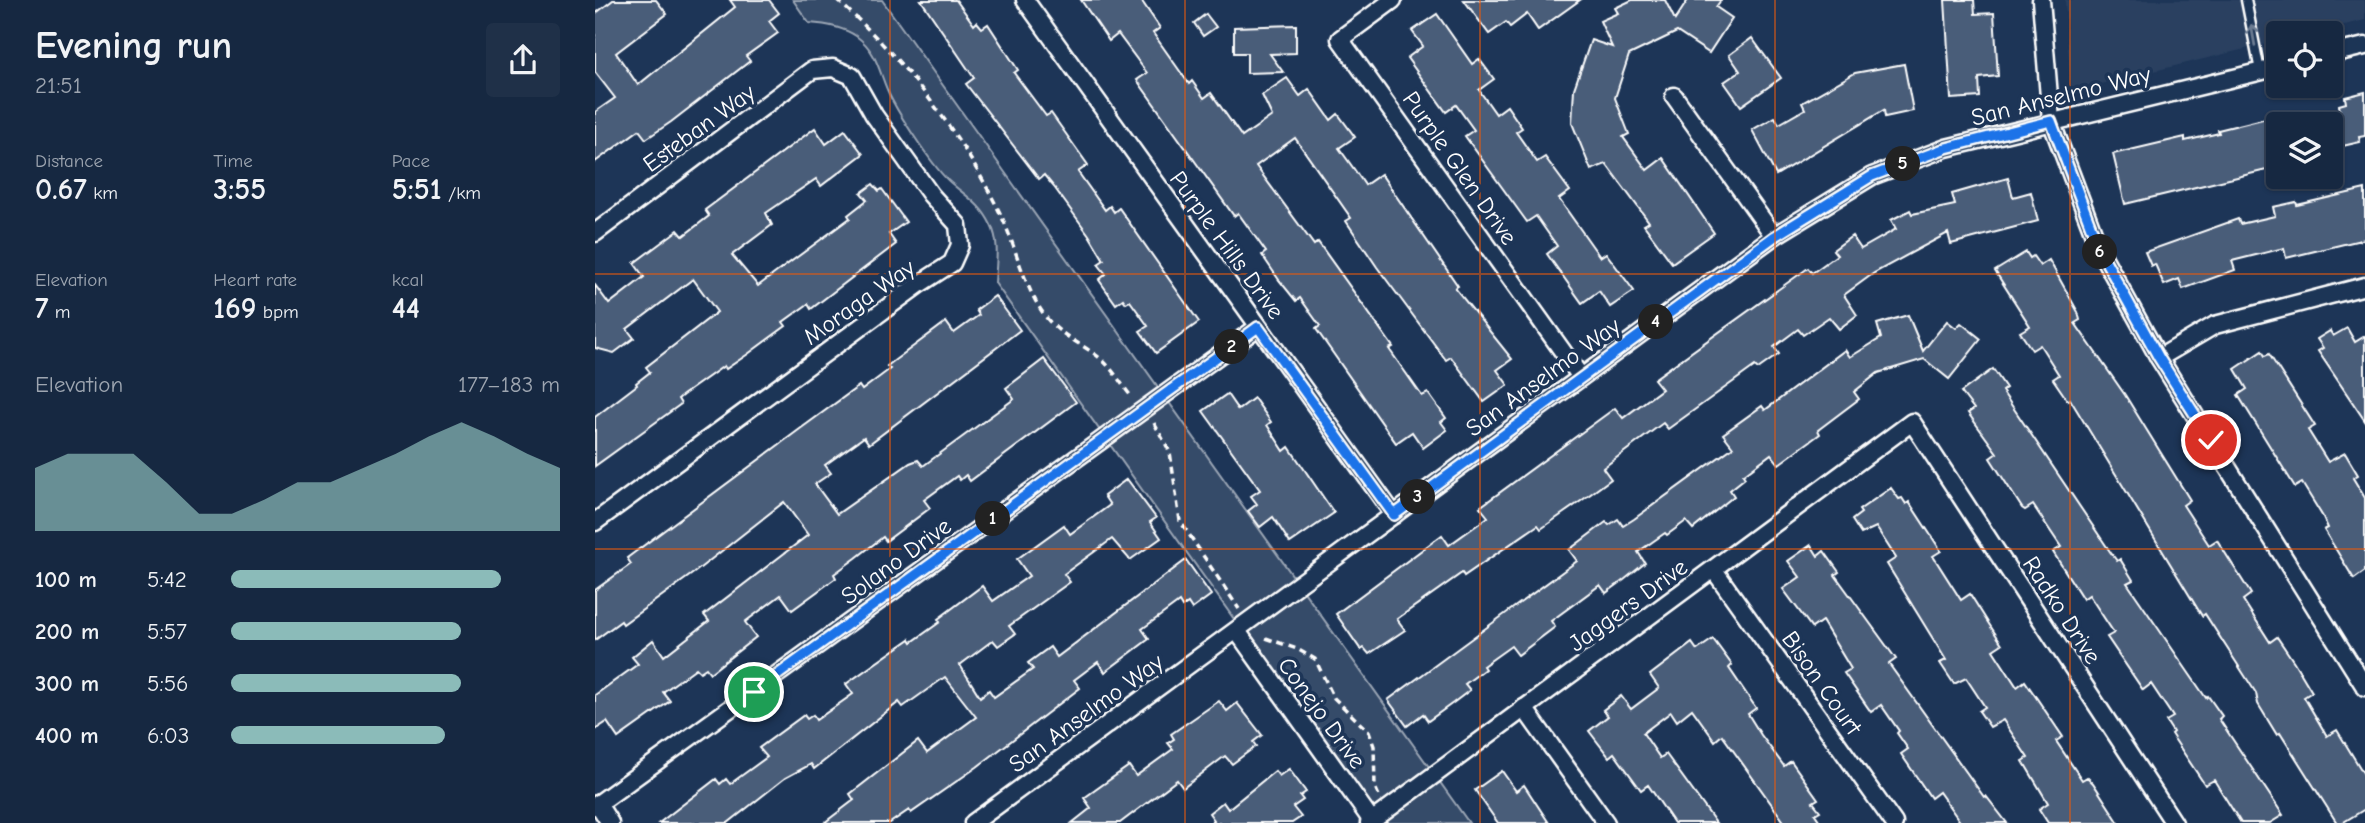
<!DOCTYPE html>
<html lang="en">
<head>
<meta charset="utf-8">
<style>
  :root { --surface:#162841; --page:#1f3048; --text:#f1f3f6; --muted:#9ea6b1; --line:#35445a; --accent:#8bbbb9 }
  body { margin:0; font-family:"Comic Neue",sans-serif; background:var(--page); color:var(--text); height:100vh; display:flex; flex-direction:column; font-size:26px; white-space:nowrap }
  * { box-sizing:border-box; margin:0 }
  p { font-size:23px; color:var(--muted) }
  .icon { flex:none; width:38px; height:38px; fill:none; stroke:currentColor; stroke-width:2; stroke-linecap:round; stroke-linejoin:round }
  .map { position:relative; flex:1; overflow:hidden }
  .sheet { display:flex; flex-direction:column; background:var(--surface); width:595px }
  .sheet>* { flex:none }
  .controls { position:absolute; left:1671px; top:21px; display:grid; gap:14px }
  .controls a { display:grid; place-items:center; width:77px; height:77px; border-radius:7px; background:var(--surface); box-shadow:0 2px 5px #0004,0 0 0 2px var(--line); font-size:35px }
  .pin { position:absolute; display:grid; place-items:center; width:60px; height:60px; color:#fff; margin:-30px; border:4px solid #fff; border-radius:50%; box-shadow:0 2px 7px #0007 }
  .km { position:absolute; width:35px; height:35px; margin:-18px; border-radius:50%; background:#222; color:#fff; font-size:19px; line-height:35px; text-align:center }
  .round { display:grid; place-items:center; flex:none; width:74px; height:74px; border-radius:7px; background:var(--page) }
  .headline { display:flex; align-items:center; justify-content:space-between; height:119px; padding:0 35px }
  h1 { font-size:38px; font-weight:600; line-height:52px }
  .stats { display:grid; grid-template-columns:repeat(3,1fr); gap:10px; height:119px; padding:7px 35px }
  .stats div { display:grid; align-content:center }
  .stats b { font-size:30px; font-weight:600 }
  .stats small { font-size:19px; font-weight:400 }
  .stats p { font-size:19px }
  .chart { height:196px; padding:14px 35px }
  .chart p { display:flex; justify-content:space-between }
  .chart svg { width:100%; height:126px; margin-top:7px; fill:var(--accent); opacity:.7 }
  ul { padding:0 35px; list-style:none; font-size:23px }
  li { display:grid; grid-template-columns:112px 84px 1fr; align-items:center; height:52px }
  li i { height:18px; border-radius:9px; background:var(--accent) }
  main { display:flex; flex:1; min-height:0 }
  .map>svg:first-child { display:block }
</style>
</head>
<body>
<main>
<section class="sheet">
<div class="headline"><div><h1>Evening run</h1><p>21:51</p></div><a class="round"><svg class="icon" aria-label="share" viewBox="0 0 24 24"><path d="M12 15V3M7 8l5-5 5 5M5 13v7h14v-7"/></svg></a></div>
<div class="stats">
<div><p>Distance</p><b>0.67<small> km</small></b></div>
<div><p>Time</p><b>3:55</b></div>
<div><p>Pace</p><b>5:51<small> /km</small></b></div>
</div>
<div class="stats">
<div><p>Elevation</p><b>7<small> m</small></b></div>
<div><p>Heart rate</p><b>169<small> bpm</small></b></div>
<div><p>kcal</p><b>44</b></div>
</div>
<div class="chart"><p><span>Elevation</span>177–183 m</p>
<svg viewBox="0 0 160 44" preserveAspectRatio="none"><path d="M0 44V22L10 17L20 17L30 17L40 27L50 38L60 38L70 33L80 27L90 27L100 22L110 17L120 11L130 6L140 11L150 17L160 22V44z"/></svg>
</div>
<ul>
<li><b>100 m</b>5:42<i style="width:82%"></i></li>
<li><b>200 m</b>5:57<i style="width:70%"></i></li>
<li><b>300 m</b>5:56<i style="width:70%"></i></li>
<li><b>400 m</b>6:03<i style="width:65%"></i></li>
</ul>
</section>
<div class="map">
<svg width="1770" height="823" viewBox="0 0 1770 823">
  <rect width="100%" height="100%" fill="#1d3557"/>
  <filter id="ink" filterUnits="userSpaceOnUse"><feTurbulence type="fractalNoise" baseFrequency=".0143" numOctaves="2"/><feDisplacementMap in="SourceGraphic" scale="14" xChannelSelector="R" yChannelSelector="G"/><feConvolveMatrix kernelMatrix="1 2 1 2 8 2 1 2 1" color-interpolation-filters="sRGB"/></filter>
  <g filter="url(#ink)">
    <path fill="#2a4161" d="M 1470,0 L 1770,0 L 1770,20 L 1716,33 L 1684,33 L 1683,41 L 1476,91 Z"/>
    <path fill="#364b69" stroke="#9aa5b4" stroke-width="2" d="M 198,0 L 287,0 L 874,823 L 784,823 L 400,283 C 401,263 405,243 396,225 C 386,204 372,197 356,183 C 340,170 307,119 297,100 C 284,77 285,53 261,36 C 248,27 229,24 214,23 Z"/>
    <g fill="#4a5d79" stroke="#fff" stroke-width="2">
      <path d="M 18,0 L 61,0 L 72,14 L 21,53 L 43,85 L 140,7 L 135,0 L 174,0 L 184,13 L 174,21 L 183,33 L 151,56 L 155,61 L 76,122 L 51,139 L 44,130 L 0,162 L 0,112 L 20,98 L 0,72 L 0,14 Z"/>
      <path d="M 326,0 L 361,0 L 379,25 L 382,22 L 387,28 L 393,24 L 423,70 L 419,73 L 451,116 L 456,113 L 493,165 L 483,172 L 510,210 L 515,206 L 519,212 L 524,208 L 604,322 L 561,353 L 545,331 L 553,326 L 535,301 L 531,303 L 528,299 L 521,304 L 504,280 L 511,274 L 503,264 L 509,260 L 494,235 L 459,187 L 449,175 L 444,179 L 371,84 L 379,78 Z"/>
      <path d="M 486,0 L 546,0 L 565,28 L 558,33 L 594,84 L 597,81 L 609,98 L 616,93 L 647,137 L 677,116 L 667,95 L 692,78 L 705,96 L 714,89 L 736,120 L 743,114 L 760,137 L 744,148 L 759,169 L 770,185 L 786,174 L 863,286 L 860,288 L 917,359 L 902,370 L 913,385 L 889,402 L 856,357 L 851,360 L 782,267 L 751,221 L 756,218 L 700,138 L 661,166 L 719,245 L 723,242 L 798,347 L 794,349 L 827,396 L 833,393 L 851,418 L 846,422 L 852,430 L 828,448 L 817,432 L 801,443 L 721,329 L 725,326 L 705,298 L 701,301 L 684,280 L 667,255 L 671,252 L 643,213 L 639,216 L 542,80 L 552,73 L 523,34 L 514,41 Z"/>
      <path d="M 869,0 L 985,0 L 943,30 L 932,14 L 915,27 L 911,22 L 894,34 Z"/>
      <path d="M 1037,0 L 1070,0 L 1080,20 L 1093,0 L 1126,0 L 1121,7 L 1137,18 L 1114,53 L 1082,32 L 1034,55 L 1020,98 L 1034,134 L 1028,137 L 1052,170 L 1068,158 L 1119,233 L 1077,263 L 1049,225 L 1054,222 L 1011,164 L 996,170 L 977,123 L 979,89 L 996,40 L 1017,47 L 1005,21 L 1023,13 L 1020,8 Z"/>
      <path d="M 1350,0 L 1379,0 L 1380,14 L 1399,13 L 1403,76 L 1384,78 L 1385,97 L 1356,99 Z"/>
      <path d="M 611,14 L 621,27 L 608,36 L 599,23 Z"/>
      <path d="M 842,14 L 877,64 L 884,59 L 899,79 L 884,90 L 901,114 L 912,106 L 927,128 L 921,132 L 942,162 L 950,157 L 975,191 L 964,199 L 1005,257 L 1011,253 L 1039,291 L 1015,307 L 1004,291 L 987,303 L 952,254 L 962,246 L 941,216 L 932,222 L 870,136 L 879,130 L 861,105 L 851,112 L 812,58 L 828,46 L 817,31 Z"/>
      <path d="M 701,25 L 701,53 L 675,54 L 688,72 L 652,73 L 652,53 L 639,53 L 639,27 Z"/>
      <path d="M 1157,38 L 1186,78 L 1146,106 L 1129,82 L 1145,71 L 1134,55 Z"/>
      <path d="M 1309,64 L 1318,111 L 1290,117 L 1289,110 L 1181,175 L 1157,130 L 1180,117 L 1184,124 L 1210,109 L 1207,103 L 1260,73 Z"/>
      <path d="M 1770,92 L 1770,136 L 1764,137 L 1765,142 L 1739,148 L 1736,113 L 1745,111 L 1744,105 L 1751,103 L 1750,97 Z"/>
      <path d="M 1684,115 L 1684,167 L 1530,204 L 1518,154 L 1590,137 L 1590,141 L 1624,133 L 1623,130 Z"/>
      <path d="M 220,128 L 231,144 L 250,130 L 268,154 L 226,186 L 221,179 L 171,213 L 177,225 L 137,255 L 163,286 L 255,218 L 253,215 L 272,200 L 266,193 L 278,184 L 284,191 L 287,189 L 311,222 L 294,234 L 301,244 L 216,309 L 213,304 L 188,322 L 191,326 L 153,354 L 131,369 L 129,366 L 88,395 L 83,399 L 86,404 L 0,466 L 0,417 L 42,385 L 41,383 L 55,372 L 51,367 L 122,312 L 98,279 L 32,329 L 39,338 L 19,353 L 0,348 L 0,285 L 14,304 L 49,277 L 39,263 L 83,230 L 88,236 L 114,216 L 110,210 Z"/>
      <path d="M 1413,178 L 1418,197 L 1436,192 L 1443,221 L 1356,244 L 1353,233 L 1279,273 L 1249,295 L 1262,315 L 1244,329 L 1234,317 L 1208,335 L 1203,329 L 1179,347 L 1184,354 L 1163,369 L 1160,366 L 1073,429 L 1068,423 L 1008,468 L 1016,479 L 986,501 L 946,529 L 943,525 L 869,576 L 867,573 L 802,619 L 810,630 L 774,654 L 769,648 L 766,650 L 741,614 L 847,535 L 854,545 L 893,517 L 885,507 L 1020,408 L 1028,418 L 1067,389 L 1059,379 L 1213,268 L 1217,273 L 1242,255 L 1238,250 L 1257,236 L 1266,249 L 1301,229 L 1296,220 L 1315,210 L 1317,214 L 1360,205 L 1357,194 Z"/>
      <path d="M 1770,189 L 1770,239 L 1691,258 L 1689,248 L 1637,261 L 1640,270 L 1588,289 L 1584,279 L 1569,285 L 1560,264 L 1556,266 L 1550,252 L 1643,219 L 1645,224 L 1680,216 L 1678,207 L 1701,202 L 1702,205 Z"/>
      <path d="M 1431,252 L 1435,258 L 1438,256 L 1445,266 L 1454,260 L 1483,312 L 1485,320 L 1480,323 L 1530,395 L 1595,500 L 1588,505 L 1614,545 L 1622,540 L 1656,594 L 1648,600 L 1675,642 L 1682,637 L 1699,662 L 1717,692 L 1709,697 L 1732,736 L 1742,730 L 1770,776 L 1770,809 L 1747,823 L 1742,823 L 1685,733 L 1682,735 L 1663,704 L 1661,693 L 1610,614 L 1607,616 L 1475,399 L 1473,401 L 1458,379 L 1464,375 L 1445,345 L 1437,350 L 1425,332 L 1435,326 L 1400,271 Z"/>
      <path d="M 400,296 L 425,330 L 274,444 L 269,437 L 230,465 L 236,473 L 220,484 L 242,514 L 315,463 L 323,460 L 328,466 L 419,399 L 411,388 L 449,359 L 481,402 L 375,481 L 371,475 L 365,480 L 362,476 L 329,500 L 335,508 L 291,541 L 288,537 L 261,558 L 239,574 L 241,578 L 197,610 L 186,595 L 150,622 L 161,637 L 115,673 L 111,668 L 105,672 L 101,668 L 68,692 L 75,701 L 23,738 L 12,722 L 0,730 L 0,695 L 43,664 L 37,657 L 58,640 L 69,656 L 114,621 L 109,615 L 213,535 L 189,502 L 100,572 L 28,624 L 26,621 L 0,640 L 0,590 L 36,564 L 32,558 L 205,429 L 264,386 L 267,390 L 295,369 L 292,366 L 351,322 L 359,333 L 384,315 L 381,310 Z"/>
      <path d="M 1313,315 L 1328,351 L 1352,321 L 1361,328 L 1366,323 L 1386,339 L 1354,379 L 1329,359 L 1283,373 L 1259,392 L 1264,399 L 1223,430 L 1225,434 L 1184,464 L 1176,454 L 1148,475 L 1150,478 L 1135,490 L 1139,496 L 1098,529 L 1091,521 L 1072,535 L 1070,533 L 1043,552 L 1050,563 L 1029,580 L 1011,593 L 1005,585 L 956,621 L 960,627 L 923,655 L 916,646 L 888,666 L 890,669 L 870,684 L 875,690 L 858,703 L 833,721 L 828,714 L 812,726 L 793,700 L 982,561 L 974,550 L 1011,522 L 1014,525 L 1023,519 L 1028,526 L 1039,519 L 1138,447 L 1128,434 L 1167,406 L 1170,410 L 1250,350 L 1255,357 L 1286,338 L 1282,324 Z"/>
      <path d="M 1752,328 L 1760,342 L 1770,336 L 1770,421 L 1723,351 L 1728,348 L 1722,339 L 1735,331 L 1738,336 Z"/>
      <path d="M 1667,351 L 1670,356 L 1674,354 L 1720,426 L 1713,430 L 1733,462 L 1750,453 L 1763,475 L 1758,478 L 1770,498 L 1770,571 L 1759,579 L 1729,530 L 1733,528 L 1728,517 L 1707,483 L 1700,487 L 1643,395 L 1652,389 L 1640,369 Z"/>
      <path d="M 1398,369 L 1411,388 L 1407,391 L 1516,553 L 1522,561 L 1525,559 L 1538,580 L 1532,583 L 1611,698 L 1613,696 L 1627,716 L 1624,719 L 1688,815 L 1675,823 L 1646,823 L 1619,780 L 1610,785 L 1576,734 L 1578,732 L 1571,721 L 1578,717 L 1556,684 L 1548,690 L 1512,637 L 1519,633 L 1498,601 L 1494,595 L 1488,599 L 1458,552 L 1466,547 L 1438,505 L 1430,510 L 1427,508 L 1395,458 L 1402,453 L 1373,413 L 1379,409 L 1366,392 Z"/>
      <path d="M 632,394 L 643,410 L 659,398 L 676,422 L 672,425 L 689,451 L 694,447 L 739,513 L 695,543 L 678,517 L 665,527 L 653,511 L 662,504 L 656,496 L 665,490 L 608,411 Z"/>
      <path d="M 532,479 L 561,518 L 555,522 L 566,538 L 535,560 L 517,539 L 469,574 L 475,582 L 414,626 L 420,634 L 403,646 L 398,640 L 365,665 L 385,697 L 394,690 L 399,697 L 438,669 L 433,663 L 455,647 L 462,657 L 591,560 L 616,595 L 597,609 L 593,603 L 587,607 L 584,602 L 565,616 L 547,629 L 554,639 L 510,672 L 503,662 L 479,680 L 485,688 L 382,767 L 316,813 L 314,810 L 295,823 L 229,823 L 259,800 L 255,794 L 323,741 L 332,753 L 381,717 L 350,677 L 308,707 L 304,702 L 219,769 L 216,764 L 190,778 L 133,823 L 64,823 L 121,779 L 125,784 L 131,779 L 135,784 L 172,757 L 164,748 L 209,715 L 212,719 L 218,715 L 221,720 L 258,694 L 251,684 L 315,639 L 317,642 L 345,622 L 343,619 L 387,586 L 398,601 L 434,576 L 422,559 L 469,525 L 475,534 L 515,505 L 509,496 Z"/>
      <path d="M 1296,488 L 1304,499 L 1307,498 L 1311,504 L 1314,502 L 1346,551 L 1338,556 L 1366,600 L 1375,594 L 1392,621 L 1407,644 L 1398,650 L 1422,687 L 1430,681 L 1468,737 L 1461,741 L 1487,780 L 1492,777 L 1498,783 L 1524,823 L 1453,823 L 1444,809 L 1453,803 L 1428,761 L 1433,758 L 1408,720 L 1395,727 L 1384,711 L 1390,707 L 1371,678 L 1359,684 L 1345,663 L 1351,660 L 1292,564 L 1301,558 L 1281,527 L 1266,534 L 1257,520 L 1266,513 L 1264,510 Z"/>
      <path d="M 1216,545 L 1223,556 L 1229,551 L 1244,572 L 1240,575 L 1301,659 L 1294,664 L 1389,797 L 1391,796 L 1412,823 L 1366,823 L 1344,792 L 1336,798 L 1306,754 L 1313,749 L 1302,733 L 1304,731 L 1286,705 L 1276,712 L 1249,673 L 1256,669 L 1227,621 L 1217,628 L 1188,589 L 1205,577 L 1193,561 Z"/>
      <path d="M 1118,639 L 1137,665 L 1134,668 L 1161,708 L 1153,714 L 1166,735 L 1189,766 L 1196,761 L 1223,799 L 1218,802 L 1225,811 L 1220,814 L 1226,823 L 1190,823 L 1127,735 L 1120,741 L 1097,709 L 1082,721 L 1076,712 L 1048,733 L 1065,758 L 1071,754 L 1121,823 L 1079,823 L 1053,785 L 1046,790 L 1019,753 L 1014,757 L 994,731 L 1013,716 L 1008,710 L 1026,696 L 1036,709 L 1064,688 L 1055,675 L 1097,643 L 1102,650 Z"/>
      <path d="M 624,701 L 632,711 L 642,703 L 667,735 L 658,742 L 661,746 L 637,764 L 630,756 L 588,788 L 582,780 L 525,823 L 477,823 L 496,808 L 489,798 L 534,766 L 541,776 L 578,749 L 573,743 L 579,739 L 576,734 Z"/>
      <path d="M 694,769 L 711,792 L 705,796 L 708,800 L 698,807 L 706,817 L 697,823 L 615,823 L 619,820 L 614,813 L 628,802 L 633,809 L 680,771 L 684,776 Z"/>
      <path d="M 907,771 L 921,791 L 929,785 L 954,823 L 903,823 L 880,790 Z"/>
    </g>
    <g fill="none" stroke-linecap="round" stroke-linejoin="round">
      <defs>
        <path id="lane" d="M 1651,0 L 1665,71"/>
        <g id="street">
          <path d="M 430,0 L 799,515"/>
          <path d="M 798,0 L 745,39 L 986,377"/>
          <path d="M 1446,0 L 1456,121 L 1505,251 L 1564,358 L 1770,687"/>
          <path d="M 1736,54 L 1770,46"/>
          <path d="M 1079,96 L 1179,236"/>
          <path d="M 0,233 L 217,70 L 238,68 L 257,76 L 279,115 L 336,195 L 363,225 L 365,245 L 357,263 L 323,285 L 0,522"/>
          <path d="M 1564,358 L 1620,325 L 1770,286"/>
          <path d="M 1119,570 L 1299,823"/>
          <path d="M 642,631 L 777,821"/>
          <path d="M 929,708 L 1011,823"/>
          <path d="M 3,804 L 15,823"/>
          <path d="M 0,806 L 663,327"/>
          <path d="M 378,823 L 1179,236 L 1277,176 L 1351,148 L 1684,67"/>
          <path d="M 774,823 L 1317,422 L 1579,823"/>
        </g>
      </defs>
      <use href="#lane" stroke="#fff" stroke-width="13"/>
      <use href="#street" stroke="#fff" stroke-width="21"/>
      <g stroke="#fff" stroke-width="3.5" stroke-dasharray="7 5" stroke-linecap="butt">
        <path d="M 242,0 C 309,59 367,134 406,215 C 421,247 428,284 448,313 C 462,335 487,343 506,359 C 518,369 526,384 536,396"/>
        <path d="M 559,423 L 575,452 L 585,521 L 644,609"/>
        <path d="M 671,638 L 702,649 L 720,659 L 739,698 L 774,732 L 779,746 L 780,787 L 784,796"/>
      </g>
      <use href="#lane" stroke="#1d3557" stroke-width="8"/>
      <use href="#street" stroke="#1d3557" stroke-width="16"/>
    </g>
    <defs><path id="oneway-shaft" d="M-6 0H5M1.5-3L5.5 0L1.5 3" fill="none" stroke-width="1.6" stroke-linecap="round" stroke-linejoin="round" transform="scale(1.75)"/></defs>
    <use stroke="#6c7c92" href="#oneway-shaft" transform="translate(1658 35) rotate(-100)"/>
  </g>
  <g fill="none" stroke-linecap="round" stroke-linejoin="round" filter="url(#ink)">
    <defs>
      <path id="route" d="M 159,692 L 663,327 L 799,515 L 1180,236 L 1277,176 L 1351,148 L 1456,121 L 1505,251 L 1564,358 L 1616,440"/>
    </defs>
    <use href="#route" stroke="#fff" stroke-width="14"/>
    <use href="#route" stroke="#1a73e8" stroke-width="9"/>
  </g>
  <path fill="none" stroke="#e8590c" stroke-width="2" stroke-opacity="0.55" d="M 295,0 L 295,823M 590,0 L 590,823M 885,0 L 885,823M 1180,0 L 1180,823M 1475,0 L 1475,823M 0,274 L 1770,274M 0,549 L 1770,549"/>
  <g text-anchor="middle" stroke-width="7" stroke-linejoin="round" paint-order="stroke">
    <g font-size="24" fill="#fff" stroke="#1d3557">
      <text transform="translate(1466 96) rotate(-14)" y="8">San Anselmo Way</text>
      <text transform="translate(104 128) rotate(-36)" y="8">Esteban Way</text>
      <text transform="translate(865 168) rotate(55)" y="8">Purple Glen Drive</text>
      <text transform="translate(632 245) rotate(54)" y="8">Purple Hills Drive</text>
      <text transform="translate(264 302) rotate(-35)" y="8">Moraga Way</text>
      <text transform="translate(948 377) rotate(-36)" y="8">San Anselmo Way</text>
      <text transform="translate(301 561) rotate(-36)" y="8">Solano Drive</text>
      <text transform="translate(1033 605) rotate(-36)" y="8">Jaggers Drive</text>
      <text transform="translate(1467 610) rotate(57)" y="8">Radko Drive</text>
      <text transform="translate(1227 683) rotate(55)" y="8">Bison Court</text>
      <text transform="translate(491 713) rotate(-36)" y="8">San Anselmo Way</text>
      <text transform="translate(727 713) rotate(54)" y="8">Conejo Drive</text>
    </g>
  </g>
</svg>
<div class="controls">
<a><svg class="icon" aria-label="locate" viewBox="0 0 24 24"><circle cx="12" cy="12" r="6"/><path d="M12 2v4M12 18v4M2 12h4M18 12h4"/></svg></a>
<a><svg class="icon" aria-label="layers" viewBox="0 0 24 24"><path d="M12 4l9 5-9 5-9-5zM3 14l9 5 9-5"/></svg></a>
</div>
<div class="pin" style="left:159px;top:692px;background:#1e9e55"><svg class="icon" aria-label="arrive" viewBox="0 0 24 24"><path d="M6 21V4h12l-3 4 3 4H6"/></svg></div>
<div class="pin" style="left:1616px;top:440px;background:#d93025"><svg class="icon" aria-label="check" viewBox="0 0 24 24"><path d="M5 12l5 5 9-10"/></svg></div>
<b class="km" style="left:398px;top:519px">1</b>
<b class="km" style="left:637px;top:347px">2</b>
<b class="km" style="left:823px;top:497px">3</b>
<b class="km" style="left:1061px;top:322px">4</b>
<b class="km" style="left:1308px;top:164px">5</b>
<b class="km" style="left:1505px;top:252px">6</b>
</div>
</main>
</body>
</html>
